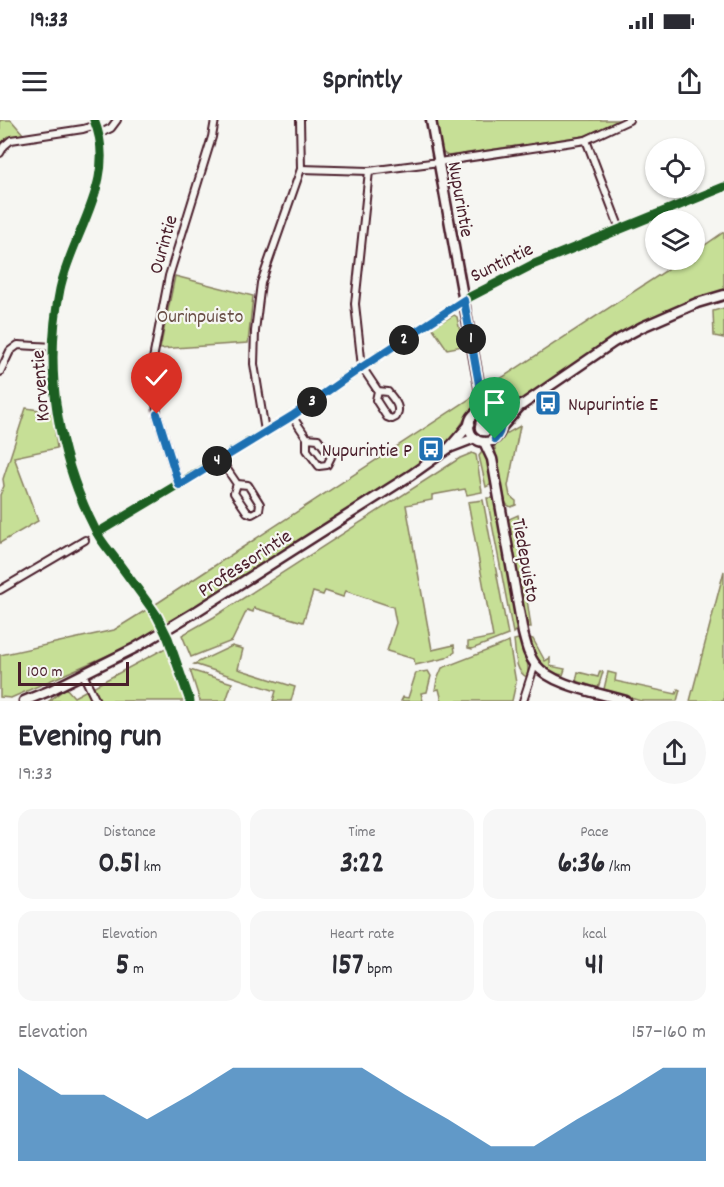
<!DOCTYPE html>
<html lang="en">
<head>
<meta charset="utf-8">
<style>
  :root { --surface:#fff; --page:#f7f7f7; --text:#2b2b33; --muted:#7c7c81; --accent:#1f6fb2 }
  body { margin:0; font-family:Dekko,sans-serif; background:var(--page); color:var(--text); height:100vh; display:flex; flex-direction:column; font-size:22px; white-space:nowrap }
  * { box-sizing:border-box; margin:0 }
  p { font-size:20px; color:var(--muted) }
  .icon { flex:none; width:33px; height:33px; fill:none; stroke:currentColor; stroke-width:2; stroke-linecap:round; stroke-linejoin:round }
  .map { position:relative; height:581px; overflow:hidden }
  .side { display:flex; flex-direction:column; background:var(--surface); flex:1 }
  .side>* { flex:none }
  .buttons { position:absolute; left:645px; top:18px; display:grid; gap:12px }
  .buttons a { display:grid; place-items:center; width:60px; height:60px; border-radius:50%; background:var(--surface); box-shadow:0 2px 4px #0004; font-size:30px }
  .scale { position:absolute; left:18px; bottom:15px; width:111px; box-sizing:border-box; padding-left:6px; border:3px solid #4a1f2b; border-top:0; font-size:16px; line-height:21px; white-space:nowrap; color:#4a1f2b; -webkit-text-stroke:4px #f6f6f2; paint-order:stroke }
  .pin { position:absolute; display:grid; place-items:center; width:51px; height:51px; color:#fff; margin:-62px -26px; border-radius:50% 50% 50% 0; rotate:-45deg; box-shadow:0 0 6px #0007 }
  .pin .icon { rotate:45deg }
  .km { position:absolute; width:30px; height:30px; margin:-15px; border-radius:50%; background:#222; color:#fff; font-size:16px; line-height:30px; text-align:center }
  .round { display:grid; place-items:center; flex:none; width:63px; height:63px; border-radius:32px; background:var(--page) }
  .headline { display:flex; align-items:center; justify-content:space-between; height:102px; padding:0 18px }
  h1 { font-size:33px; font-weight:800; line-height:45px }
  .figures { display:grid; grid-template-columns:repeat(3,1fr); gap:9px; height:102px; padding:6px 18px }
  .figures div { display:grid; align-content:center; border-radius:15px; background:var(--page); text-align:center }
  .figures b { font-size:30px; font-weight:800 }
  .figures small { font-size:16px; font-weight:400 }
  .figures p { font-size:16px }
  .chart { height:168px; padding:12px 18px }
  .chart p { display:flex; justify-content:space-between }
  .chart svg { width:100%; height:108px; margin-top:6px; fill:var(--accent); opacity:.7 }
  .status { display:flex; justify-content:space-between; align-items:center; height:42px; padding:0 30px; background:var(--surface); direction:ltr }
  .status svg { height:16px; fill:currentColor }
  header { display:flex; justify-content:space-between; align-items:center; height:78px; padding:0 18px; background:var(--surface); font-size:27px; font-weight:800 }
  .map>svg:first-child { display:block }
</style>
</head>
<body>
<div class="status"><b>19:33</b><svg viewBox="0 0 49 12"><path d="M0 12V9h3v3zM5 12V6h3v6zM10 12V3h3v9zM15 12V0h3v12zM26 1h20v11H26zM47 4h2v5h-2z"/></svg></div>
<header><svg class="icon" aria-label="menu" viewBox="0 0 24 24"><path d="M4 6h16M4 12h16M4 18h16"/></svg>Sprintly<svg class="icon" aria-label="share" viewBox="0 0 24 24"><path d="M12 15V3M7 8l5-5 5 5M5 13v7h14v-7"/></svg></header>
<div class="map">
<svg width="724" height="581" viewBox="0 0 724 581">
  <rect width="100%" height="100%" fill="#f6f6f2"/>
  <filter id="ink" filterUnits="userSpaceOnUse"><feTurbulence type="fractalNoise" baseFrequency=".0167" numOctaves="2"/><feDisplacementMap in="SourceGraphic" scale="12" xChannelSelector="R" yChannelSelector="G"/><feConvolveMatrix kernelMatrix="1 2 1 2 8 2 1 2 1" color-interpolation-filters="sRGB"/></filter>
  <g filter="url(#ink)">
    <g fill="#c6df96" stroke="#887f60" stroke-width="1.5">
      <path d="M 0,0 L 11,0 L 24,15 L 5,20 L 0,28 Z"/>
      <path d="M 436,0 L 623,0 L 584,16 L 448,36 L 442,32 Z"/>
      <path d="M 724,112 L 724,175 L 623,217 L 504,290 L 475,283 L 444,331 L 165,510 L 11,578 L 0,577 L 0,535 L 114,510 L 159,482 L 682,140 L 694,140 L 695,132 Z"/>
      <path d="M 175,156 L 253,176 L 248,223 L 160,229 Z"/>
      <path d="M 724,188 L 724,218 L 714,216 L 713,191 Z"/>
      <path d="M 454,195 L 457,197 L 463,226 L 447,229 L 432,207 Z"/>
      <path d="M 26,288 L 52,292 L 57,328 L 14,337 L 38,401 L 0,423 L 0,375 L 4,366 L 3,359 Z"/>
      <path d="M 520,306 L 508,366 L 510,376 L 516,381 L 516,385 L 511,387 L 507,385 L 505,381 L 494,324 L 497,319 Z"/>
      <path d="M 484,329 L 486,332 L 492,358 L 490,365 L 486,367 L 479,336 Z"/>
      <path d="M 472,333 L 476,335 L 482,372 L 467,375 L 465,369 L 432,375 L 432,380 L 406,385 L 432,530 L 454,525 L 455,532 L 446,538 L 415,545 L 414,539 L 387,531 L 396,503 L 393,487 L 346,471 L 343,477 L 325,471 L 323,475 L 313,472 L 303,502 L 254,488 L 253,492 L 247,490 L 232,521 L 191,537 L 182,515 L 214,497 L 460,338 Z"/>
      <path d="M 487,378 L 492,378 L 495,380 L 519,507 L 513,513 Z"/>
      <path d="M 483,380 L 508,515 L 472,529 L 468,528 L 468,522 L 493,517 L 468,382 Z"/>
      <path d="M 518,395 L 529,457 L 524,458 L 531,507 L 527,507 L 508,401 L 509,399 Z"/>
      <path d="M 724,451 L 724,581 L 690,581 Z"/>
      <path d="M 530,518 L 533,519 L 545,541 L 550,538 L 550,546 L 565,549 L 563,555 C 546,554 534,536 529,521 Z"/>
      <path d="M 518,519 C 525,528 530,545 527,557 C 514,551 516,533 514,520 Z"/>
      <path d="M 509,522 L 516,563 L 512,581 L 442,581 L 439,569 L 435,570 L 437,560 L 442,548 Z"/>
      <path d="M 171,525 L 189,581 L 49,581 L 66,568 L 74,577 Z"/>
      <path d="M 232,526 L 243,529 L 238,549 L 295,567 L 291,581 L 273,581 L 276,571 L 194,544 Z"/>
      <path d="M 190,550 L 232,563 L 226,581 L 200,581 Z"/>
      <path d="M 428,551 L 431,556 L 427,572 L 421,573 L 423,581 L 401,581 L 403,577 L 408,578 L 416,553 Z"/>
      <path d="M 600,551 L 603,552 L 598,568 L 576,561 L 578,552 L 598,557 Z"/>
      <path d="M 608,552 L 616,554 L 615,561 L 676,574 L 678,569 L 680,570 L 677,581 L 641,581 L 606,571 L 604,569 Z"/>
    </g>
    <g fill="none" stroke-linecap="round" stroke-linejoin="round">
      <defs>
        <g id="street">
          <path d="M 94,0 C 119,60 72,112 60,169 C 43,251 58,337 96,411 C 101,422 110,431 117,441 C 130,459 144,477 157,496 L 168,518 L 190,581"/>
          <path d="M 99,14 L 111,8 L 117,0"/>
          <path d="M 586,20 L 620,109"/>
          <path d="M 0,33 L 4,26 L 11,20 L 83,9 L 96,5"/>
          <path d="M 301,49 L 369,51 L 439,42 L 586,20 L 629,0"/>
          <path d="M 369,51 L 355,184 L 362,247 L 378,271 L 376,280 L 387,297 L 392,299 L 396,297 C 402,287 394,280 388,272 L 378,271"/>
          <path d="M 0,252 L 10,231 L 18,225 L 54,227"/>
          <path d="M 292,296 L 307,318 L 307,330 L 319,346 L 327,345 L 331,337 L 318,319 L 307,318"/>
          <path d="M 265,311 L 254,244 L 255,211 L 261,163 L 301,49 L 300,0"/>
          <path d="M 220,339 L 237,364 L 234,373 L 247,392 L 252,394 L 259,390 L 260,384 L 248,365 L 237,364"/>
          <path d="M 179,365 L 157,294 L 153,239 L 169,156 L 212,17 L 215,0"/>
          <path d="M 97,413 L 292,296 L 362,247 L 464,180 L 532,145 L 724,67"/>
          <path d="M 0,470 L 85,420"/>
          <path d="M 83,554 L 96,581"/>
          <path d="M 523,581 L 535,544"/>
        </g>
        <g id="secondary">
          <path d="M 431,0 L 480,270 L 488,290"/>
          <circle cx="485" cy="306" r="16"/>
          <path d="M 496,294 L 522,285 L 614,222 L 642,207 L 697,183 L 724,175"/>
          <path d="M 501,308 L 521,285"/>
          <path d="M 484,322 L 492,339 L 523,513 C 526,524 528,535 535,544 C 552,566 600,573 626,581"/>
          <path d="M 449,328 L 475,318"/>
          <path d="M 24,581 L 49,571 L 135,528 L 197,491 L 411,355 L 449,328 L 470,304"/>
        </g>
      </defs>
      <use href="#street" stroke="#4a1f2b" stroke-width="10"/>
      <use href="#secondary" stroke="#4a1f2b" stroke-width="13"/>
      <use href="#street" stroke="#f6f6f2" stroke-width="6"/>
      <use href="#secondary" stroke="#f6f6f2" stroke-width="8"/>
      <defs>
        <g id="cycleway">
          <path d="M 94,0 C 119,60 72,112 60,169 C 43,251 58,337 96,411 C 101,422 110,431 117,441 C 130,459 144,477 157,496 L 168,518 L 190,581"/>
          <path d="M 97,413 L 292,296 L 362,247 L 464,180 L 532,145 L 724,67"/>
        </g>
      </defs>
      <use href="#cycleway" stroke="#f6f6f2" stroke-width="13"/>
      <use href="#cycleway" stroke="#1b5e20" stroke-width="9"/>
    </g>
  </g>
  <g fill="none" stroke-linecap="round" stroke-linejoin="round" filter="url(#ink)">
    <defs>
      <path id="route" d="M 157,294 L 179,365 L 292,296 L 362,247 L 464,180 L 480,270 L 488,290 C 502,296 504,309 495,319"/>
    </defs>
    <use href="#route" stroke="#fff" stroke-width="12"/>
    <use href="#route" stroke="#1f6fb2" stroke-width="8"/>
  </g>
  <defs>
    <symbol id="bus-square" viewBox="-11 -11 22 22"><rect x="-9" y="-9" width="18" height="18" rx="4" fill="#1f6fb2" stroke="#f6f6f2"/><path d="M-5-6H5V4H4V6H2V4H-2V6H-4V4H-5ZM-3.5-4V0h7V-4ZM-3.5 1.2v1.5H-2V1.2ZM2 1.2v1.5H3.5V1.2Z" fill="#fff"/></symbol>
  </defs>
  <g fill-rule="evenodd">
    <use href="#bus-square" x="533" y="268" width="30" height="30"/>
    <use href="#bus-square" x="416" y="314" width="30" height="30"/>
  </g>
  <g text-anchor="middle" stroke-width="4.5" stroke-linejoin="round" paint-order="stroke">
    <g font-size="20" fill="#4a1f2b" stroke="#f6f6f2">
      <text transform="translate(462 79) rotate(80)" y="7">Nupurintie</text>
      <text transform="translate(162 124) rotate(-74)" y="7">Ourintie</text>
      <text transform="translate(501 141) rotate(-26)" y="7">Suntintie</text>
      <text transform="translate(39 266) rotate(-94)" y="7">Korventie</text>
      <text transform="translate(527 440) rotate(80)" y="7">Tiedepuisto</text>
      <text transform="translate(244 442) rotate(-33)" y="7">Professorintie</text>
    </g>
    <g font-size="20" fill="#694f46" stroke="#f6f6f2">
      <text x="200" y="202">Ourinpuisto</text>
    </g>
    <g font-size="20" fill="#4a1f2b" stroke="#f6f6f2" text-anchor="start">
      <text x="568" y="290">Nupurintie E</text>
      <text x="412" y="336" text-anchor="end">Nupurintie P</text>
    </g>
  </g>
</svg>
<div class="buttons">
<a><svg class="icon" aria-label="locate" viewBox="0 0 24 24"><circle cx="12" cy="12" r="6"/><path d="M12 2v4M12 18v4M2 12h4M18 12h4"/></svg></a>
<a><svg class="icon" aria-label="layers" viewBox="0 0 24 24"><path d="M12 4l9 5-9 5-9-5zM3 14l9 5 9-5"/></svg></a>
</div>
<div class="scale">100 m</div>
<div class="pin" style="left:495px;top:319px;background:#1e9e55"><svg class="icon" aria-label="arrive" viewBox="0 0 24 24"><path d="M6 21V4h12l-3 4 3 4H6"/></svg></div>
<div class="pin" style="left:157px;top:294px;background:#d93025"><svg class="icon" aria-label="check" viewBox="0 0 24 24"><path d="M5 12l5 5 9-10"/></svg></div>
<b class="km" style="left:471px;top:219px">1</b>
<b class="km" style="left:404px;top:220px">2</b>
<b class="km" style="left:312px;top:282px">3</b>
<b class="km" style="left:217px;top:341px">4</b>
</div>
<section class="side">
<div class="headline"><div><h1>Evening run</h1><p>19:33</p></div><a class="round"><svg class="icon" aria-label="share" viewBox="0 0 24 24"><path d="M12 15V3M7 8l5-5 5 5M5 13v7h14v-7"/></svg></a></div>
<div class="figures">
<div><p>Distance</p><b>0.51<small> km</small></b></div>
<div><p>Time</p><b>3:22</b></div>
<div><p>Pace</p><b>6:36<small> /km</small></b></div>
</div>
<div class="figures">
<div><p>Elevation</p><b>5<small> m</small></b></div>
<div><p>Heart rate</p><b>157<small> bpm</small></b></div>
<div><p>kcal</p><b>41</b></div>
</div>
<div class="chart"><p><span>Elevation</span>157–160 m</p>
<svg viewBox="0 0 160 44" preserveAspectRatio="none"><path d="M0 44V6L10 17L20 17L30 27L40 17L50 6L60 6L70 6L80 6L90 17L100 27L110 38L120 38L130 27L140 17L150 6L160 6V44z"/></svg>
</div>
</section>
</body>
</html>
